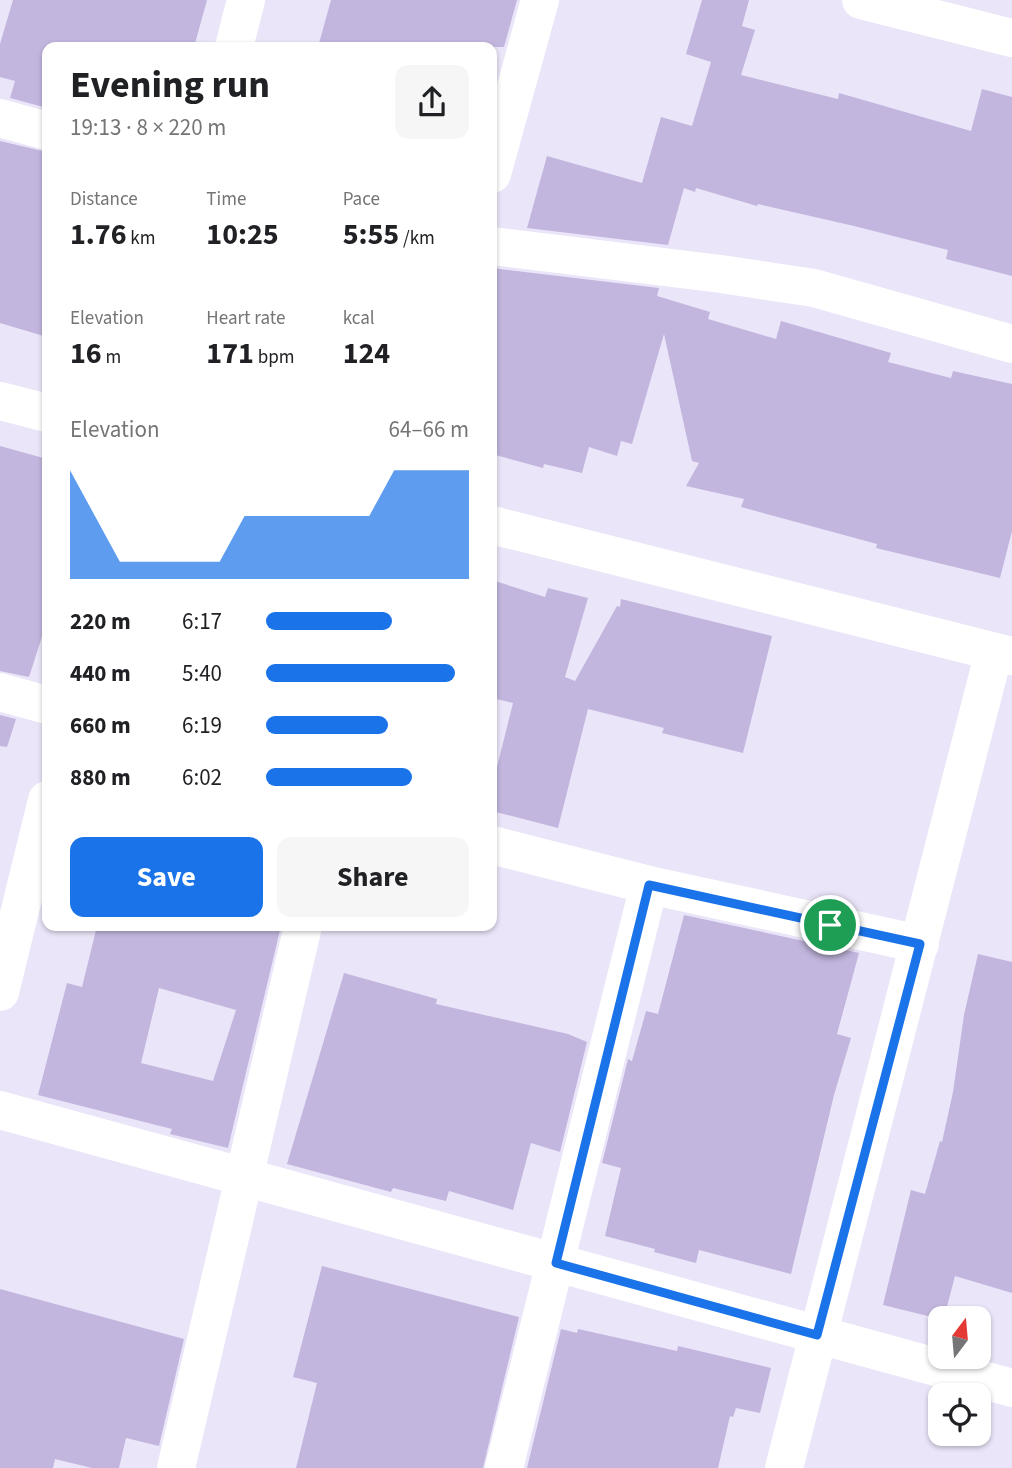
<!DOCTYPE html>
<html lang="en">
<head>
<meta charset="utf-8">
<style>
  :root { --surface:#fff; --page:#f6f6f6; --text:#202124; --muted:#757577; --accent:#1a73e8 }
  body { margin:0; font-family:"Source Sans 3",sans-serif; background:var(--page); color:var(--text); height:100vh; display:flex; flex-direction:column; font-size:26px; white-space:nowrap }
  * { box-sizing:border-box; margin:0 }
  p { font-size:23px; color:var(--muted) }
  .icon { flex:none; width:38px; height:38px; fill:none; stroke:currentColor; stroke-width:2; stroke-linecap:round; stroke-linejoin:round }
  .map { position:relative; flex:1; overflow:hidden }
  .panel { position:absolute; left:42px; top:42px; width:455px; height:889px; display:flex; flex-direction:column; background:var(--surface); border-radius:14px; box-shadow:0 2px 5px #0004 }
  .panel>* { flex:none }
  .needle { width:46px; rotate:16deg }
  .tools { position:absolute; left:928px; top:1306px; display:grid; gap:14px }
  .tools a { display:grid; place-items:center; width:63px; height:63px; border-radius:14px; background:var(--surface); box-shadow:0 2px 5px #0004; font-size:35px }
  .pin { position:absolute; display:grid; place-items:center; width:60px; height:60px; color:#fff; margin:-30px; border:4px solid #fff; border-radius:50%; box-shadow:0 2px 7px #0007 }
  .round { display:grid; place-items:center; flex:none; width:74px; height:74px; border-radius:14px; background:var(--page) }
  .overview { display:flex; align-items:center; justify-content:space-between; height:119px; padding:0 28px }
  h1 { font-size:38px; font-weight:700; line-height:52px }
  .stats { display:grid; grid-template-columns:repeat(3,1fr); gap:10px; height:119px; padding:7px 28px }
  .stats div { display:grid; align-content:center }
  .stats b { font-size:30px; font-weight:700 }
  .stats small { font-size:19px; font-weight:400 }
  .stats p { font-size:19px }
  .chart { height:196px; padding:14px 28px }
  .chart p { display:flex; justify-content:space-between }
  .chart svg { width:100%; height:126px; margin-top:7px; fill:var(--accent); opacity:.7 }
  .cta { display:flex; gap:14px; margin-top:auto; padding:14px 28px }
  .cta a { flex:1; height:80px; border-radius:14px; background:var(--accent); color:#fff; font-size:28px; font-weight:700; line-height:80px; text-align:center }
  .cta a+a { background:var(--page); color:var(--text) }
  ul { padding:0 28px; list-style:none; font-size:23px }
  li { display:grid; grid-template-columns:112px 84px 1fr; align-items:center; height:52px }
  li i { height:18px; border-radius:9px; background:var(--accent) }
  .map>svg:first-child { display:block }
</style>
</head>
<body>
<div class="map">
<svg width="1012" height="1468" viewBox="0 0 1012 1468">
  <rect width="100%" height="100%" fill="#ebe5f9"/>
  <g fill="#c2b6de" fill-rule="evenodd">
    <path d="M 13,0 L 207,0 L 194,47 L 47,47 L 47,108 L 10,98 L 15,81 L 0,77 L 0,44 Z"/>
    <path d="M 331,0 L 517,0 L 504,47 L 318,47 Z"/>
    <path d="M 702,0 L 749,0 L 742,26 L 755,30 L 741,75 L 838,99 L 839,93 L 971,131 L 982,89 L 1012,97 L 1012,276 L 946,259 L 948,250 L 854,226 L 758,204 L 757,206 L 696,188 L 695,192 L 684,188 L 668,245 L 527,228 L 547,156 L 642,183 L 661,117 L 692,126 L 711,62 L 686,54 Z"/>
    <path d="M 0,141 L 47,152 L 47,337 L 0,323 Z"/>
    <path d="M 492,268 L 659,288 L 657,296 L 710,312 L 708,319 L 776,339 L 781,321 L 891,353 L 888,362 L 951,378 L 953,371 L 1012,384 L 1012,531 L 1000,578 L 876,548 L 877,544 L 741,507 L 744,499 L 686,486 L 699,463 L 692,461 L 664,334 L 632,444 L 621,441 L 617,456 L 589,447 L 582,473 L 544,464 L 543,468 L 492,454 Z"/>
    <path d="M 0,446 L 47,459 L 47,621 L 29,677 L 0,671 Z"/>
    <path d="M 492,580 L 545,597 L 548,588 L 588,598 L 565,677 L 575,681 L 617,606 L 620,607 L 621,599 L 772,636 L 743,753 L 662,733 L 664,728 L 588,709 L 558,828 L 492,811 L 492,787 L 513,703 L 492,698 Z"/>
    <path d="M 0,715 L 16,719 L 7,747 L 0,746 Z"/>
    <path d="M 684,915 L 859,953 L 837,1034 L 851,1038 L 834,1095 L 791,1274 L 699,1250 L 696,1263 L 654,1252 L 655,1249 L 605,1236 L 621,1168 L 602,1163 L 628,1059 L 632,1061 L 646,1011 L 658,1014 Z"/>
    <path d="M 97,926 L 281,926 L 228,1148 L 170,1134 L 172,1129 L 38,1095 L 67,983 L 82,987 ZM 159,988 L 236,1010 L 213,1081 L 141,1063 Z"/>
    <path d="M 978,954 L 1012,962 L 1012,1293 L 955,1276 L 944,1318 L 940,1319 L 883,1305 L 911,1190 L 925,1194 L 940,1141 L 942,1142 L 953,1092 L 964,1015 Z"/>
    <path d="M 344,973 L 437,999 L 436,1004 L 568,1034 L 587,1042 L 560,1152 L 531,1143 L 513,1210 L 449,1191 L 446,1201 L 393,1188 L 391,1192 L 287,1164 Z"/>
    <path d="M 322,1266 L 519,1317 L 483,1468 L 296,1468 L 317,1383 L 293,1377 Z"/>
    <path d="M 0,1289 L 184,1339 L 159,1446 L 126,1438 L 119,1468 L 92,1468 L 55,1459 L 53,1468 L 0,1468 Z"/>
    <path d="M 561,1329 L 577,1333 L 578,1329 L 677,1351 L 678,1346 L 771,1368 L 760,1413 L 736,1408 L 733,1417 L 730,1416 L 718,1468 L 527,1468 Z"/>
  </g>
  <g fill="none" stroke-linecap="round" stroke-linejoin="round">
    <g stroke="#fff" stroke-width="38">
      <path d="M 861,0 L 1012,38"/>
      <path d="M 234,47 L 246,0"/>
      <path d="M 0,118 L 47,131"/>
      <path d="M 492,174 L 540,0"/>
      <path d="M 492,246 L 721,274 L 814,288 L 1012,344"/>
      <path d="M 0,401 L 47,413"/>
      <path d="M 492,525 L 1012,656"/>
      <path d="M 0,692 L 47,705"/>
      <path d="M 492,845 L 649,885 L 920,944"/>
      <path d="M 0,992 L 47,800"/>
      <path d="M 0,1110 L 1012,1388"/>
      <path d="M 176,1468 L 303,926"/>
      <path d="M 504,1468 L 649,885"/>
      <path d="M 784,1468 L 994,652"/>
    </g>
  </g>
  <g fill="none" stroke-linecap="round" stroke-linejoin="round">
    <defs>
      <path id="route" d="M 649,885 L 920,944 L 817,1335 L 556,1263 Z"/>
    </defs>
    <use href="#route" stroke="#fff" stroke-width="14"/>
    <use href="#route" stroke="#1a73e8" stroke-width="9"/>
  </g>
</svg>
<div class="tools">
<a><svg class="needle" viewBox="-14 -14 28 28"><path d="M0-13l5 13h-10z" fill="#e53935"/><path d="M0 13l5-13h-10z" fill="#757577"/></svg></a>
<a><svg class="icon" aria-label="locate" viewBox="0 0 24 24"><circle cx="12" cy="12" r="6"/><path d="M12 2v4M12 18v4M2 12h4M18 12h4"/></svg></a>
</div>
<div class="pin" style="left:830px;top:925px;background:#1e9e55"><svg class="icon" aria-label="arrive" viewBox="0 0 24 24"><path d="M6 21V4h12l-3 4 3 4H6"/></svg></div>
<section class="panel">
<div class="overview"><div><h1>Evening run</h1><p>19:13 · 8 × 220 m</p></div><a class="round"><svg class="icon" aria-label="share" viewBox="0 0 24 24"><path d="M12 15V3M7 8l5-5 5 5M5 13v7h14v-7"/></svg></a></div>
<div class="stats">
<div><p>Distance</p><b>1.76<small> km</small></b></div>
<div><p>Time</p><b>10:25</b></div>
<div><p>Pace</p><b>5:55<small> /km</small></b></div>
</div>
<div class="stats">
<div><p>Elevation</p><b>16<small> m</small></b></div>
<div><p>Heart rate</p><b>171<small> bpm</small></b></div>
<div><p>kcal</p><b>124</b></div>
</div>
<div class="chart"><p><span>Elevation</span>64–66 m</p>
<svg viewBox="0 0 160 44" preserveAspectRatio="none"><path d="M0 44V6L10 22L20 38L30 38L40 38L50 38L60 38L70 22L80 22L90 22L100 22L110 22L120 22L130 6L140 6L150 6L160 6V44z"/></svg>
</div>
<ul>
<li><b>220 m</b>6:17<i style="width:62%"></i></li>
<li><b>440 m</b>5:40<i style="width:93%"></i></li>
<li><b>660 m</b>6:19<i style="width:60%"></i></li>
<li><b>880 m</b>6:02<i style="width:72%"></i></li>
</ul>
<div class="cta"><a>Save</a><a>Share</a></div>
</section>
</div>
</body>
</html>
